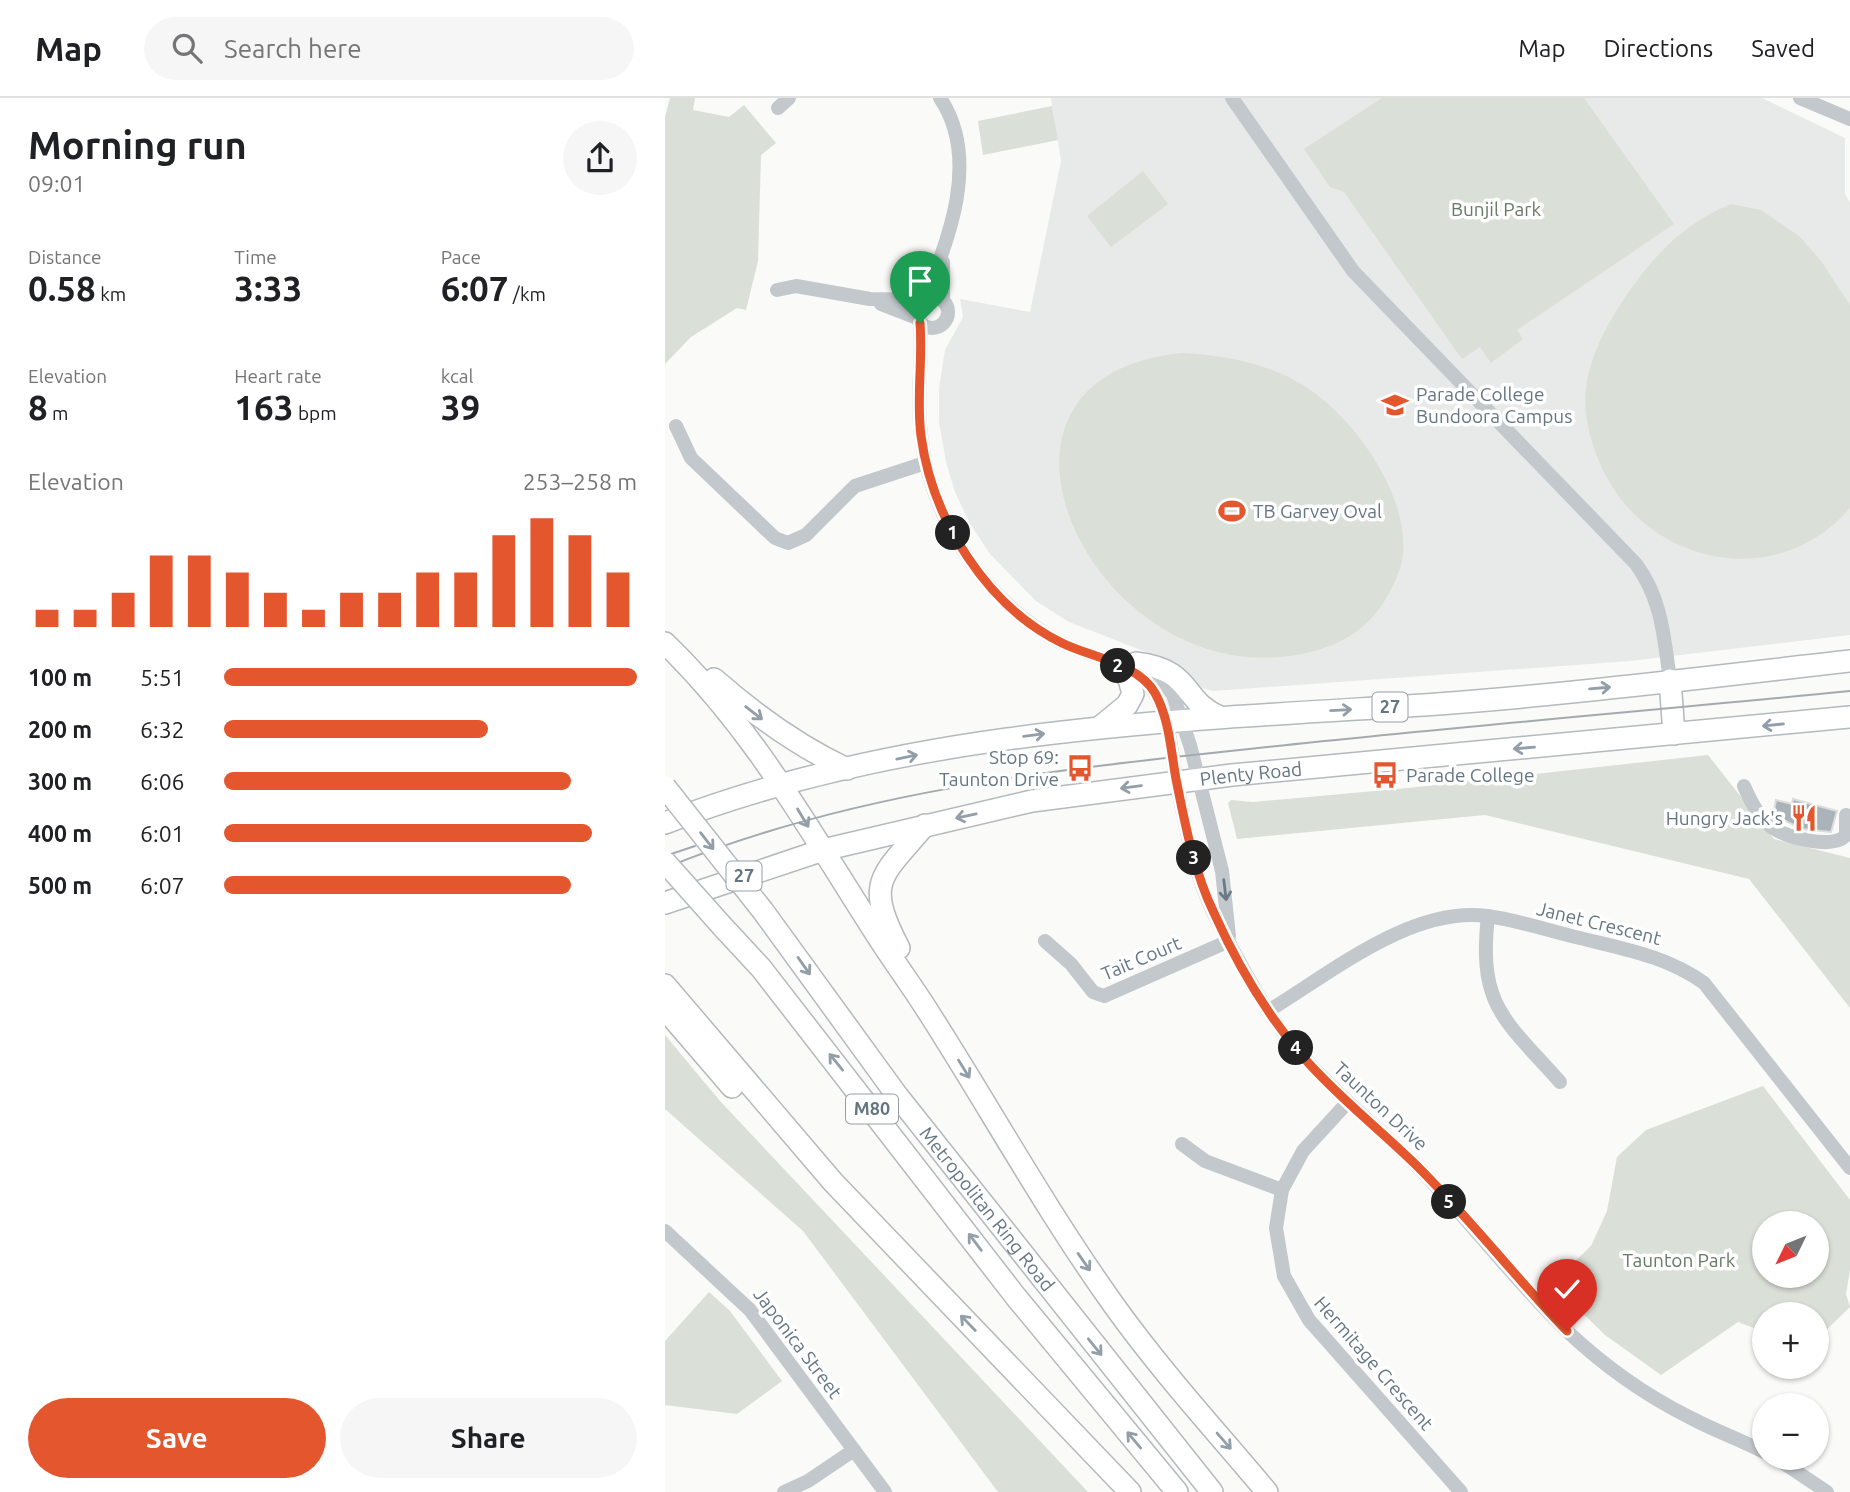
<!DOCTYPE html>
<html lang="en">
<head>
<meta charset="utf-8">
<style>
  :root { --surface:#fff; --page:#f6f6f6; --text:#202124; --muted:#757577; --line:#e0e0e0; --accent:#e4572e }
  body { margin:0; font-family:Ubuntu,sans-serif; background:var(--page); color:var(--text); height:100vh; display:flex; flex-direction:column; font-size:26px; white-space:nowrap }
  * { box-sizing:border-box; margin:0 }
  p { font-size:23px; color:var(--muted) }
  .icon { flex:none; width:38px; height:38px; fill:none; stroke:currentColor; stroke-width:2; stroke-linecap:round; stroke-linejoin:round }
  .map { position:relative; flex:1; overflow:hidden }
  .side { display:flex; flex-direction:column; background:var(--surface); width:665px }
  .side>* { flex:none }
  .needle { width:46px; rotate:227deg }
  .tools { position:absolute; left:1087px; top:1113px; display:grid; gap:14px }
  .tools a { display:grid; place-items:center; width:77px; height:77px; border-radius:50%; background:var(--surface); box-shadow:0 2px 5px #0004; font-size:35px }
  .pin { position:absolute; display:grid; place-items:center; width:60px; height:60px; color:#fff; margin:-72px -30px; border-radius:50% 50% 50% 0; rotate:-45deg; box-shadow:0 0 7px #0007 }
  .pin .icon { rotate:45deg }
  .km { position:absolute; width:35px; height:35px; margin:-18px; border-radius:50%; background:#222; color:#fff; font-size:19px; line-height:35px; text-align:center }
  .round { display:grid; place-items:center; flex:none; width:74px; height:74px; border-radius:37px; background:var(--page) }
  .headline { display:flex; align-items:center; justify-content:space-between; height:119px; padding:0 28px }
  h1 { font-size:38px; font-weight:700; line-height:52px }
  .figures { display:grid; grid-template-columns:repeat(3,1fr); gap:10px; height:119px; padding:7px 28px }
  .figures div { display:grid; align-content:center }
  .figures b { font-size:35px; font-weight:700 }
  .figures small { font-size:19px; font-weight:400 }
  .figures p { font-size:19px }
  .chart { height:196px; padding:14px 28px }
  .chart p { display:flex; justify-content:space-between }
  .chart svg { width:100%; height:126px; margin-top:7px; stroke:var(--accent); stroke-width:6 }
  .button { display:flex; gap:14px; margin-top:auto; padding:14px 28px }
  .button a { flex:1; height:80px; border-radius:42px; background:var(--accent); color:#fff; font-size:28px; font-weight:700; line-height:80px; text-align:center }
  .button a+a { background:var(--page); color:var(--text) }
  ul { padding:0 28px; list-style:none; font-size:23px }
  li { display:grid; grid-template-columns:112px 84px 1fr; align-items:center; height:52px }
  li i { height:18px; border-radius:9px; background:var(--accent) }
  header { display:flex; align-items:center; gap:42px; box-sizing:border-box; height:98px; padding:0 35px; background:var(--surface); border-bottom:2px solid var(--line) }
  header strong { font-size:33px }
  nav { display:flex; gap:38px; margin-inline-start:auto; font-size:24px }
  .search { width:490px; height:63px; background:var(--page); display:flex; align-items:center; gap:18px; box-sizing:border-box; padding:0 24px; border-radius:38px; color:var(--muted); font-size:26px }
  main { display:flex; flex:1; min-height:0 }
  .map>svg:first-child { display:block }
</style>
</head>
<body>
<header>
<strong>Map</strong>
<div class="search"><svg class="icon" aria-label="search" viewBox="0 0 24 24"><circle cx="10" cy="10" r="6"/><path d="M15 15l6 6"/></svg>Search here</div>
<nav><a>Map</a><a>Directions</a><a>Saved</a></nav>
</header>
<main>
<section class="side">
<div class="headline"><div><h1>Morning run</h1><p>09:01</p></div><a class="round"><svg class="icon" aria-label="share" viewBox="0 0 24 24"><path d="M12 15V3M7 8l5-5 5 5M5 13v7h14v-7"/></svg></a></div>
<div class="figures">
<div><p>Distance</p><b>0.58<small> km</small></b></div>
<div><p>Time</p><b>3:33</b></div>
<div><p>Pace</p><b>6:07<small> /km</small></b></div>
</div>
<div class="figures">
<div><p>Elevation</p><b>8<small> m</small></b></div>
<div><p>Heart rate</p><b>163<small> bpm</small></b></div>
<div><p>kcal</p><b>39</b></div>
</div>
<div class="chart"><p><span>Elevation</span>253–258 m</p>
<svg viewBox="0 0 160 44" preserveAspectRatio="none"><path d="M5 44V38M15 44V38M25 44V32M35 44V19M45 44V19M55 44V25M65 44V32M75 44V38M85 44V32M95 44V32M105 44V25M115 44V25M125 44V12M135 44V6M145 44V12M155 44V25"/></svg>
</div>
<ul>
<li><b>100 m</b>5:51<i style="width:100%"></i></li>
<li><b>200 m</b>6:32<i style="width:64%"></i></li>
<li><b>300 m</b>6:06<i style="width:84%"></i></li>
<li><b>400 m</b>6:01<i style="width:89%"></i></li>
<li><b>500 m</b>6:07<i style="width:84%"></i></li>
</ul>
<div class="button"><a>Save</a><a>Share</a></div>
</section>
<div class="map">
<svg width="1185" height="1394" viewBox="0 0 1185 1394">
  <rect width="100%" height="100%" fill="#fafaf8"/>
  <path fill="#e8e9e9" d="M 386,0 L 1097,0 L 1180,40 L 1180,96 L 1185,105 L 1185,537 L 965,563 L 548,593 L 537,590 L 504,563 L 404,524 L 371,503 L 325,456 L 304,424 L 290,394 L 281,364 L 274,324 L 274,290 L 280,252 L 298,219 L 295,201 L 365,214 L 396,63 Z"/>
  <g fill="#dadfd7" fill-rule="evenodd">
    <path d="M 5,0 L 30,0 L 28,12 L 64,19 L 79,7 L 111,45 L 96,57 L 93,163 L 81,212 L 72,210 L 26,239 L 0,266 L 0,19 Z"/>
    <path d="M 717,0 L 919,0 L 1009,126 L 852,232 L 858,241 L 826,265 L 815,249 L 797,261 L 679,94 L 665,89 L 639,51 Z"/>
    <path d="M 387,8 L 393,42 L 318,57 L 313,23 Z"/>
    <path d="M 478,73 L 503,106 L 446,149 L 422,118 Z"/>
    <path d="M 1066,106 L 1096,112 L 1134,138 L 1156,163 L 1185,207 L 1185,410 C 1110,497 976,466 934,363 C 925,341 918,315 921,291 C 925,256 944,223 963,195 C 991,155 1020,125 1066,106 Z"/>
    <path d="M 517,255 C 559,257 601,265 638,287 C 689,318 748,401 737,463 C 734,477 727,490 720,502 C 704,529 679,545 649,553 C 437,611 271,279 517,255 Z"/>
    <path d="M 1043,657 L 1109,741 L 1185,760 L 1185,910 L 1084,781 L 820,717 L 572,741 L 563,705 L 566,702 L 588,704 L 743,690 Z"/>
    <path d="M 0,937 L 55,1003 L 423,1394 L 333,1394 L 138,1133 L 0,1011 Z"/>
    <path d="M 1098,988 L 1185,1102 L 1185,1172 L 1181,1196 L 1185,1209 L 1152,1241 L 1152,1216 L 1099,1216 L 1099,1234 L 1073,1224 L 996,1277 L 940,1237 L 887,1185 L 926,1148 L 942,1113 L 952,1059 L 981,1032 ZM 1152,1125 L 1152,1178 L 1099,1178 L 1099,1125 Z"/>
    <path d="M 44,1194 L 65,1213 L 117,1283 L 72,1316 L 0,1307 L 0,1243 Z"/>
  </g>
  <path fill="#aab3b9" stroke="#dcdcda" stroke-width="2" d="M 1128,701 L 1172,713 L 1166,734 L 1137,731 L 1108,717 L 1111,702 L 1127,706 Z"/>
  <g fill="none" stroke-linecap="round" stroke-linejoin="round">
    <defs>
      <g id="highway">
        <path d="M 0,545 C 92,634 148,739 217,845 C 232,868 249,891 264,915 C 326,1012 381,1112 448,1206 C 495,1272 550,1332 602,1394"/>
        <path d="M 471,565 C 529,572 516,603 555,619"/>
        <path d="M 49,581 C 90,617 133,648 182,671"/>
        <path d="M 1005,582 L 1009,636"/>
        <path d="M 435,629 L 462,607 L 468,596 L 464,581 L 453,568"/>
        <path d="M 0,725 C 242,631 504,623 759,607 C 901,597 1044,579 1185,563"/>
        <path id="s1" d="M 0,805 L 158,752 L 367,703 L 567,677 L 1185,619"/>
        <path id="s2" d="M 98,813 L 231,996 L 547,1394"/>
        <path d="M 57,828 L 96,870 L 351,1199 L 512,1394"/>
        <path d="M 234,850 C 199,783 216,779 260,727"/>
        <path d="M 0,887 L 168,1084 L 465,1394"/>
        <path d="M 0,911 L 67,989"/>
      </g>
    </defs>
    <use href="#highway" stroke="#b4b9bd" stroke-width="24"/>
    <g stroke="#c3c8cc" stroke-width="14">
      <path d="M 567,0 L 688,173 L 971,466 C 997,501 999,540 1005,582"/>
      <path d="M 1135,0 L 1185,21"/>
      <path d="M 113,10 L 124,0"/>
      <path d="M 278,164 L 278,203"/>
      <path d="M 112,192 L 131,188 L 205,201 L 256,202"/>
      <circle cx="267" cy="214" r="16"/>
      <path d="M 260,199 C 285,140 315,59 275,0"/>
      <path d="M 216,206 L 252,220"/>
      <path d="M 255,225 C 258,262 251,299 256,337 C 266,420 318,501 391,542 C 421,559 470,563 489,594 C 505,618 506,653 511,681 C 520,726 529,776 550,818 C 576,868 603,921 642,963 C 675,1000 715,1031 750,1066 C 803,1120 848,1181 902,1233 C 937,1266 980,1297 1024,1319 C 1048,1332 1074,1341 1099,1354"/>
      <path d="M 11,328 L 26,360 L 110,440 L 123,445 L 141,437 L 190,388 L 260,365"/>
      <path d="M 482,573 L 502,588 L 508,597 L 525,647 L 557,773 L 564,838"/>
      <path d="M 1079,688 C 1085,702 1095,722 1108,730 C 1123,740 1169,752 1181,737 L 1181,717"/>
      <path d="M 823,818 C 813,908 839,921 895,984"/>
      <path d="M 380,843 L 406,866 L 428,894 L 439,898 L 564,843"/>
      <path d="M 603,913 C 666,875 746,808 822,818 C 853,822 885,833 915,840 C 959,851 1001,858 1039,885 L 1185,1070"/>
      <path d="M 682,1005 L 638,1053 L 617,1092 L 611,1130 L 619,1178 L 644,1222 L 796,1394"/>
      <path d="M 517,1046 L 540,1063 L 617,1092"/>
      <path d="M 0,1133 L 85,1212 L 220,1394"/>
      <path d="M 1111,1360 L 1162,1394"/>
      <path d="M 119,1394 L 143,1383 L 189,1352"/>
    </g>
    <use href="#highway" stroke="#fff" stroke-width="21"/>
    <g stroke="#a2aab0" stroke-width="2">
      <path d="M 0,758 L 30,748"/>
      <path d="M 0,770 C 185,694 386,672 584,651 C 784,629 985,613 1185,593"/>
    </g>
    <defs>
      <g id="highway-bridge">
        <path d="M 0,689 L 98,813"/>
        <path d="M 0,764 L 57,828"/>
      </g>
    </defs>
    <use href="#highway-bridge" stroke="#b4b9bd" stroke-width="24" stroke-linecap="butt"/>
    <use href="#highway-bridge" stroke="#fff" stroke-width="21"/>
  </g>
  <defs><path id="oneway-shaft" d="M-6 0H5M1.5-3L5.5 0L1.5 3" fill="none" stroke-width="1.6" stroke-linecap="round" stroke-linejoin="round" transform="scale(1.75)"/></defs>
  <g stroke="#939fa8">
    <use href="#oneway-shaft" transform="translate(935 590) rotate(-5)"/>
    <use href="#oneway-shaft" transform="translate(676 612) rotate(-3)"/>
    <use href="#oneway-shaft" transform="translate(89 615) rotate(38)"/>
    <use href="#oneway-shaft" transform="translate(1108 627) rotate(174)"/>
    <use href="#oneway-shaft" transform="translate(369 637) rotate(-7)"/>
    <use href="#oneway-shaft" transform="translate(859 650) rotate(175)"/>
    <use href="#oneway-shaft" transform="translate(242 659) rotate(-12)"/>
    <use href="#oneway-shaft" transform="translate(466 689) rotate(173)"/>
    <use href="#oneway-shaft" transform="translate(301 718) rotate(168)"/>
    <use href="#oneway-shaft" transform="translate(138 720) rotate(59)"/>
    <use href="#oneway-shaft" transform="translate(42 743) rotate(52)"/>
    <use href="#oneway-shaft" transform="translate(139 868) rotate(55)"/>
    <use href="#oneway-shaft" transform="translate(171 964) rotate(-129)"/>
    <use href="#oneway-shaft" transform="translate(299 971) rotate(58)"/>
    <use href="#oneway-shaft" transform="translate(310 1144) rotate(-127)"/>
    <use href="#oneway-shaft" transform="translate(419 1164) rotate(55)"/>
    <use href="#oneway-shaft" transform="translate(303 1225) rotate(-134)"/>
    <use href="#oneway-shaft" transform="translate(430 1249) rotate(51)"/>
    <use href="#oneway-shaft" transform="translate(469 1342) rotate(-130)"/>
    <use href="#oneway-shaft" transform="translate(559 1343) rotate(49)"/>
  </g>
  <use stroke="#6a7a87" href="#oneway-shaft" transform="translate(560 792) rotate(83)"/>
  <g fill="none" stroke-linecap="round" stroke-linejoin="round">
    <defs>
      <path id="route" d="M 255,225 C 258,263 251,300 256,338 C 267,420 321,508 397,545 C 425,559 473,565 490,595 C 504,620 506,653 511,681 C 520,726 529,774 549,815 C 572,866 602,917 639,960 C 672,998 712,1029 749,1065 C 803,1118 850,1179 902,1233"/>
    </defs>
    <use href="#route" stroke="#fff" stroke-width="14"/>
    <use href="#route" stroke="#e4572e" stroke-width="9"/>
  </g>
  <defs>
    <symbol id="school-bare" viewBox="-9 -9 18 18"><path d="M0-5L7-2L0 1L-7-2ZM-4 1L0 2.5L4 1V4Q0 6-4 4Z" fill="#e4572e" stroke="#fff" stroke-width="2.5" paint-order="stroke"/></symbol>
    <symbol id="stadium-bare" viewBox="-9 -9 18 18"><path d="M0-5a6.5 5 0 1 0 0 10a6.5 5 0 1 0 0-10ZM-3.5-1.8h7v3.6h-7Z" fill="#e4572e" stroke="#fff" stroke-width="2.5" paint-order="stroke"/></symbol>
    <symbol id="bus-bare" viewBox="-9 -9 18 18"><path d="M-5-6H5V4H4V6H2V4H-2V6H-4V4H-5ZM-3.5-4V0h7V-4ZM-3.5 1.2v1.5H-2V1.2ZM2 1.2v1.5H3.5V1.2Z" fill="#e4572e" stroke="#fff" stroke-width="2.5" paint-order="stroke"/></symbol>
    <symbol id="restaurant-bare" viewBox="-9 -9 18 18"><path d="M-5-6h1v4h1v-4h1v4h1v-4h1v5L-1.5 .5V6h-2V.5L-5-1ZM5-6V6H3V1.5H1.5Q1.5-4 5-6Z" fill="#e4572e" stroke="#fff" stroke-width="2.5" paint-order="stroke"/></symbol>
  </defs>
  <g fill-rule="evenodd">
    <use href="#school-bare" x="711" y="288" width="38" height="38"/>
    <use href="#stadium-bare" x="548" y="394" width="38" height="38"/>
    <use href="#bus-bare" x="396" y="651" width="38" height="38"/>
    <use href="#bus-bare" x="701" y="658" width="38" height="38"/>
    <use href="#restaurant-bare" x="1120" y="701" width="38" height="38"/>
  </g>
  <g text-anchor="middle" stroke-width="7" stroke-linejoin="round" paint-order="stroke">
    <g fill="#fff" stroke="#939fa8" stroke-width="2">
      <rect x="707.5" y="594.5" width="35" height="29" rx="5"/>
      <rect x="61.5" y="763.5" width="35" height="29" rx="5"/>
      <rect x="181" y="996.5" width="52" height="29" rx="5"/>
    </g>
    <g font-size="18" font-weight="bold" fill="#657683">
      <text x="725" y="615">27</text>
      <text x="79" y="784">27</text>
      <text x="207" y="1017">M80</text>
    </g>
    <g font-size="19" fill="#687a64" stroke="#fff">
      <text x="831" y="118">Bunjil Park</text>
      <text x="1014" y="1169">Taunton Park</text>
    </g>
    <g font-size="19" fill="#657683" stroke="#fff" text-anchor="start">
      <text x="751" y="303">Parade College<tspan x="751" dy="22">Bundoora Campus</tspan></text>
      <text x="588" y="420">TB Garvey Oval</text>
      <text x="394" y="666" text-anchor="end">Stop 69:<tspan x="394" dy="22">Taunton Drive</tspan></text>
      <text x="741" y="684">Parade College</text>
      <text x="1118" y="727" text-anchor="end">Hungry Jack's</text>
    </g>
    <g font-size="19" fill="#657683" stroke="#fff">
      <text dy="7" stroke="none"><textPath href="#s1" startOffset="602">Plenty Road</textPath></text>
      <text transform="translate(934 825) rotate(14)" y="7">Janet Crescent</text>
      <text transform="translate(476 860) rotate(-23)" y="7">Tait Court</text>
      <text transform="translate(716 1008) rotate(43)" y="7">Taunton Drive</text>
      <text dy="7" stroke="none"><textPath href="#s2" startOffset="373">Metropolitan Ring Road</textPath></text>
      <text transform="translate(133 1245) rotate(53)" y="7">Japonica Street</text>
      <text transform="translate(709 1265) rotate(49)" y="7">Hermitage Crescent</text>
    </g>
  </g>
</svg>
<div class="tools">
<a><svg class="needle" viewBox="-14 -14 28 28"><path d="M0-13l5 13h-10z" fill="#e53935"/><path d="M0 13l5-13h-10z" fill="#757577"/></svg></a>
<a>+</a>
<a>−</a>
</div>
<div class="pin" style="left:255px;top:225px;background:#1e9e55"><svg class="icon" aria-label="arrive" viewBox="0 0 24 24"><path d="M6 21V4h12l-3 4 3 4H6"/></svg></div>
<div class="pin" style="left:902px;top:1233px;background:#d93025"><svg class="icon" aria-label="check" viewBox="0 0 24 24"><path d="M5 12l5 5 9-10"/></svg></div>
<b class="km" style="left:288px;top:435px">1</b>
<b class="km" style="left:453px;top:568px">2</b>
<b class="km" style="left:529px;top:760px">3</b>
<b class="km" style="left:631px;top:950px">4</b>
<b class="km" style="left:784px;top:1104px">5</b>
</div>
</main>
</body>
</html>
